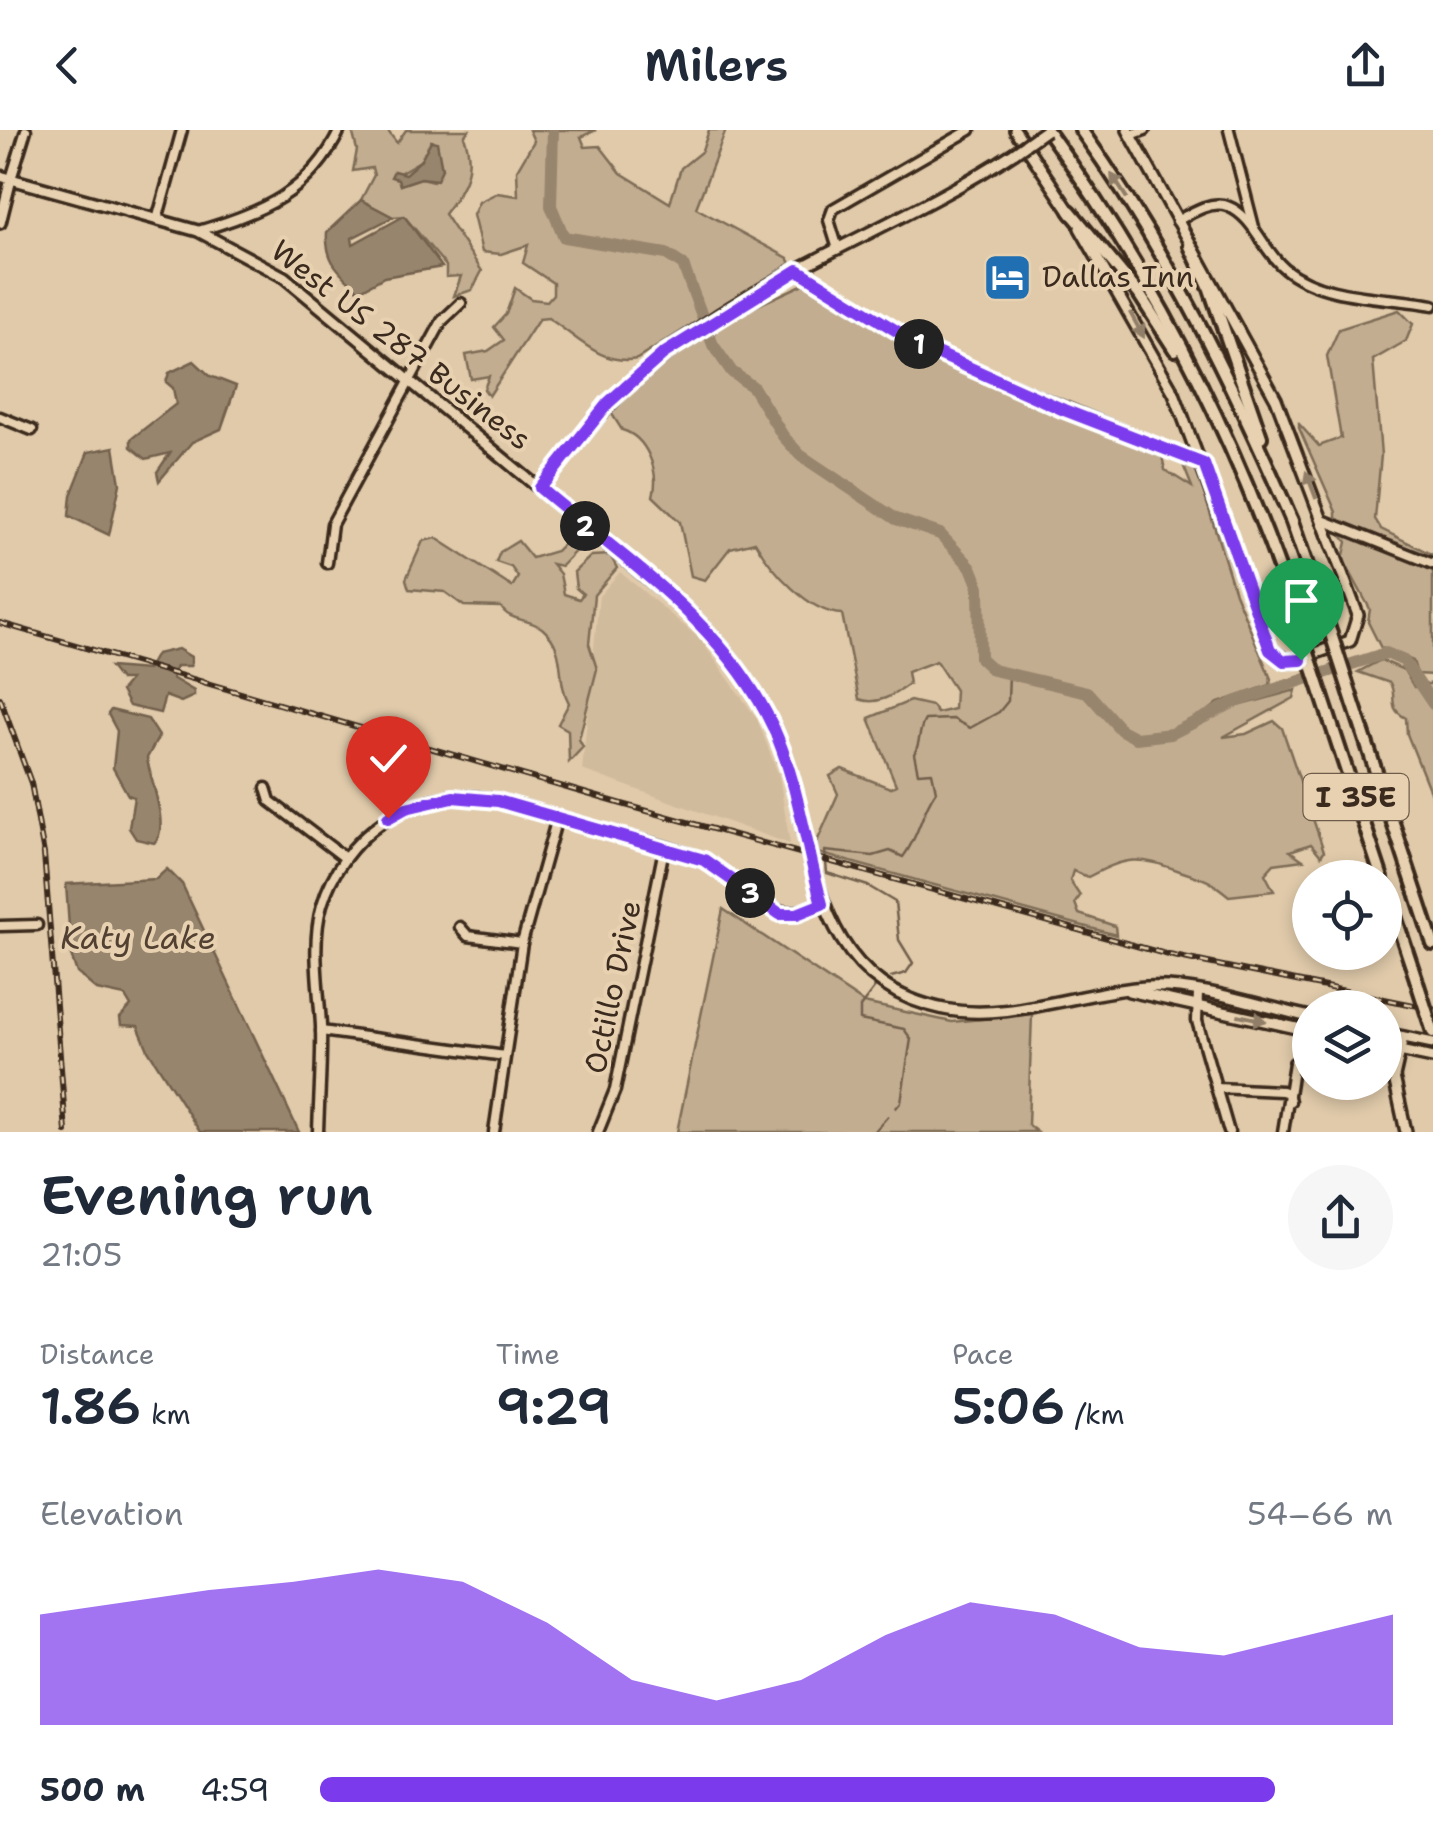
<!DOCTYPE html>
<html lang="en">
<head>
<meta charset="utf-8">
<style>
  :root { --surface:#fff; --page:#f6f6f7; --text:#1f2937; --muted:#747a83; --accent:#7c3aed }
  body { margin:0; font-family:"Shantell Sans",sans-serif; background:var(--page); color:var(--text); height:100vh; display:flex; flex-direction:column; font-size:38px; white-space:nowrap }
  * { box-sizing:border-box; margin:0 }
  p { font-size:32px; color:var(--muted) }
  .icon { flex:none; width:55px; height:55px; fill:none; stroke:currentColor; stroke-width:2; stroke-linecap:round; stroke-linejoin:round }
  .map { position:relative; height:1002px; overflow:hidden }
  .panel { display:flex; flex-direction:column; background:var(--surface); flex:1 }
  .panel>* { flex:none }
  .controls { position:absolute; left:1292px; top:730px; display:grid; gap:20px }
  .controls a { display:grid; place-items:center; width:110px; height:110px; border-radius:50%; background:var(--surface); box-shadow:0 5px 15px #0003; font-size:50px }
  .pin { position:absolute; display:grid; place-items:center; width:85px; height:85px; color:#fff; margin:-102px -42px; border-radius:50% 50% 50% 0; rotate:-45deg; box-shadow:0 0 10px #0007 }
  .pin .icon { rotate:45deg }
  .km { position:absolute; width:50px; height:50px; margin:-25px; border-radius:50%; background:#222; color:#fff; font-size:28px; line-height:50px; text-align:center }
  .round { display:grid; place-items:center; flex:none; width:105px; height:105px; border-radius:52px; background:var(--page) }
  .head { display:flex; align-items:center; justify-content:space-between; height:170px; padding:0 40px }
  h1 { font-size:55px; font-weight:600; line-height:75px }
  .figures { display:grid; grid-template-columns:repeat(3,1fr); gap:15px; height:170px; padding:10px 40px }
  .figures div { display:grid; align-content:center }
  .figures b { font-size:50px; font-weight:600 }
  .figures small { font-size:28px; font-weight:400 }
  .figures p { font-size:28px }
  .chart { height:280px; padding:20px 40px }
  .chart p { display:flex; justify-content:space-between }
  .chart svg { width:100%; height:180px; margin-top:10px; fill:var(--accent); opacity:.7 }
  ul { padding:0 40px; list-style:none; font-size:32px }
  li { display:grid; grid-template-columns:160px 120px 1fr; align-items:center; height:75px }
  li i { height:25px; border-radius:12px; background:var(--accent) }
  header { display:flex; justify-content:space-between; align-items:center; height:130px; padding:0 40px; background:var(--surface); font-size:45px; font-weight:600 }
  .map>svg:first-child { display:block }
</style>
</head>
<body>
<header><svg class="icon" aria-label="back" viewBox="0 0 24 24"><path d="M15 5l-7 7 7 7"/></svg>Milers<svg class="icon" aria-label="share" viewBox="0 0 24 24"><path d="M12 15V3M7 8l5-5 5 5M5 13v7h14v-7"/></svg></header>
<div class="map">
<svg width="1433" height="1002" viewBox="0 0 1433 1002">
  <rect width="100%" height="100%" fill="#e0caaa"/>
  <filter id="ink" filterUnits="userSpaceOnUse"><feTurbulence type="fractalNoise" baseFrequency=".01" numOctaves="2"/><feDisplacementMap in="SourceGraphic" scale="20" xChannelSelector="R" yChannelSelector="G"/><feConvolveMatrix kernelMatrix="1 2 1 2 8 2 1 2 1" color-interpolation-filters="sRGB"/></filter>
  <g filter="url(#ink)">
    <path fill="#d1bb9d" d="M 620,442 L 700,509 L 757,589 L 779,646 L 790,714 L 582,640 L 599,466 Z"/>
    <g fill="#c2ad90" stroke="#7e6c57" stroke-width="2.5" fill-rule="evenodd">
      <path d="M 352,0 L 387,0 L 397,13 L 406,0 L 469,0 L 464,6 C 476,38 464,58 444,84 L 482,141 L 472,160 L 454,166 L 461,146 L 446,147 L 446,136 L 404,86 L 393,87 L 361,70 L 374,45 L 372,38 L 353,41 L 357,20 ZM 420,31 L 440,31 L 442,38 L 433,51 L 421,48 L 400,55 L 398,44 Z"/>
      <path d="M 529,0 L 596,0 L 581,7 L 585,17 L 600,16 L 621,43 L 670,73 L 681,38 L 702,21 L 709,0 L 726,0 L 696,78 L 788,128 L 791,133 L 637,229 C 601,236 576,206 548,188 L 539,189 L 489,266 L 484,259 L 489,246 L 471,249 L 466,225 L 488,221 L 504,210 L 494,197 L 506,184 L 515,158 L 531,169 L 547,171 L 553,164 L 553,153 L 523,133 L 528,115 L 501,124 L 482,122 L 473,85 L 479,72 L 497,63 L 518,66 L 517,40 L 534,11 Z"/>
      <path d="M 806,153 L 915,221 L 1162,326 L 1165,340 L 1192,357 L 1184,337 L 1191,335 L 1197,341 L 1235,463 L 1271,549 L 1270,555 L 1218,573 L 1202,586 L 1296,560 L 1294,568 L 1223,607 L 1246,604 L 1274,591 L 1282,598 L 1324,721 L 1321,726 L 1311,714 L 1290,721 L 1303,730 L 1274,734 L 1265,744 L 1274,761 L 1229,766 C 1206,747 1205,750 1180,741 C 1138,726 1128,726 1088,747 L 1073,741 L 1070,751 L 1080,766 L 1075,773 L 1079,784 L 1115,796 L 1116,805 L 818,723 L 816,714 L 838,664 L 830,646 L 842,639 L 890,658 L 896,655 L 869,588 L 910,571 L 932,576 L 937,583 L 954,579 L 955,560 L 936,531 L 907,542 L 909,554 C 894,565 877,576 859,569 L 842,484 C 809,483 771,440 755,412 L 730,418 L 705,450 L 691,446 L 680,392 L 653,366 C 660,342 647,307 622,300 L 610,281 L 686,216 L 700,208 L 713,210 L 717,194 Z"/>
      <path d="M 1399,180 L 1413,194 L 1406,211 L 1373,230 L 1381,325 L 1375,389 L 1381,399 L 1433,425 L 1433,545 L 1417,544 L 1413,531 L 1381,518 L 1368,492 L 1370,479 L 1343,429 L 1347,412 L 1336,398 L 1336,382 L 1299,298 L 1299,294 L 1319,316 L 1341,308 L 1327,226 L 1339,199 Z"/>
      <path d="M 577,400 L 583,401 L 584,412 L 561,436 L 552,434 L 560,444 L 564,464 L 579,469 L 583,464 L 576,458 L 574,442 L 591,426 L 610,425 L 617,438 L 594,465 L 589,514 L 597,539 L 579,609 L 583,617 L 569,632 L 568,600 L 558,594 L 569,573 C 555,548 568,521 543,499 C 530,488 509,492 501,477 L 464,476 L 445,462 L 409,459 L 406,449 L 423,411 L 436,408 L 512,457 L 518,447 L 511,437 L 496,432 L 500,422 L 518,411 L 532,428 L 556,421 Z"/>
      <path d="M 1381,530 L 1404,540 L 1414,557 L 1433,553 L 1433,669 L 1407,604 L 1406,588 C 1386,578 1398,567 1390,553 L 1358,542 Z"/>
      <path d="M 723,779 L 864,873 L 952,892 L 1032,884 L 1028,995 L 1037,1002 L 677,1002 Z"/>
    </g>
    <g fill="#98856d" stroke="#73614d" stroke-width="2.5">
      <path d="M 431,11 L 437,12 L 442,39 L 437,50 L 421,48 L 400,55 L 398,49 L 391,47 L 394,41 L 405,44 L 420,31 Z"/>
      <path d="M 361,70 L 393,87 L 352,108 L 353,114 L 404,86 L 442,137 L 384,147 L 359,161 C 339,141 325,132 327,102 Z"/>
      <path d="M 194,231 L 210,246 L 236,256 L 221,299 L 192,312 L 159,351 L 157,342 L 170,323 L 146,329 L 131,317 L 131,309 L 176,274 L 173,258 L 166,252 L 169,243 Z"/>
      <path d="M 114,317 L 120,354 L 109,405 L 69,386 L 71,365 L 88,322 Z"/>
      <path d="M 178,519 L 191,527 L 191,536 L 176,536 L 172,548 L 194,561 L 194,566 L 181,572 L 165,566 L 160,583 L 129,576 L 121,561 L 130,550 L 120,550 L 110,537 L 147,540 L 156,524 Z"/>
      <path d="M 111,580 L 148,589 L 159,606 L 147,628 C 150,651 171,698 154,713 L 136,709 L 129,698 L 134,667 L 128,665 L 113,638 L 117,601 L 108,584 Z"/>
      <path d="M 167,739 L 182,754 L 299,1002 L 200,1002 L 148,920 L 138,896 L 121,895 L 120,888 L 131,876 L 125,866 L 97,860 L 77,843 L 71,825 L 66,754 L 156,749 Z"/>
    </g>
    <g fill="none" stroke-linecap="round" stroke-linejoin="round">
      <g stroke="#73614d" stroke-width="2.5">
        <path d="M 891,847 L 906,843 L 913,833 L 899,810 L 895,772 L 868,756 L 827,743 L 825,721 L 873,726 L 890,721 L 903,727 C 920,705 920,684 936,661 L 932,642 L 918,643 L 914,624 C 921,613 918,600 925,590 L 953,589 L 970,598 L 999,582 L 1008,571 L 1009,544"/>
        <path d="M 876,856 L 860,877 L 860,890 L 904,899 L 911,909 L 901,972 L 896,978"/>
        <path d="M 874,1002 L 888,986"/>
      </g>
      <path stroke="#98856d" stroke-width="12" d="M 553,0 L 551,76 L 564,107 L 666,124 L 683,135 L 713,215 L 732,242 L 753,257 L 783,306 L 800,325 L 896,389 L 940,404 L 971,437 L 979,457 L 980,528 L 993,540 L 1087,562 L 1121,600 L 1136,608 L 1171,604 L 1235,572 L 1386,523 L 1404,531 L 1433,574"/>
      <defs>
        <g id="minor">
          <path d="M 1229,0 L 1254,97"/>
          <path d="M 1131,5 L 1145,0"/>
          <path d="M 11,49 L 26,0"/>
          <path d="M 157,90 L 182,0"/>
          <path d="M 1177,91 C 1191,83 1211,70 1227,76 C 1254,86 1263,121 1284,138 C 1323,170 1386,166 1433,175"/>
          <path d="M 198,101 C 261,83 311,62 340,0"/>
          <path d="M 838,119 L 829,90 L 833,79 L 970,0"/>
          <path d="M 798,140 L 921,216 L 962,235 L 1200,333"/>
          <path d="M 0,287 L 32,300"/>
          <path d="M 1325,391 L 1433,434"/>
          <path d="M 327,433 L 332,394 L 442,191 L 461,173"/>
          <path d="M 266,658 L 270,671 L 345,728"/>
          <path d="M 0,796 L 37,795"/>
          <path d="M 460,797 L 468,806 L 522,813"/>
          <path d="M 1198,863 L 1197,891 L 1229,1002"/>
          <path d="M 321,901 L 505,926"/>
          <path d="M 1216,958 L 1282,961 L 1288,963 L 1290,971"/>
          <path d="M 318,1002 C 319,967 322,931 321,896 C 319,856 311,813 322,775 C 342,708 407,660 478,667 C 517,672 557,688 595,699 C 630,709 672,715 704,731 C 752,754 764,800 822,774"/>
          <path d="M 494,1002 L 522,813 L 557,688"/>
          <path d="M 598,1002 L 615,960 L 664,719"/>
          <path d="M 1283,1002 L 1294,933"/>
        </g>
        <g id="major">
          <path d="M 1015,0 L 1072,85"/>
          <path d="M 0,46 L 198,101 L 284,147 L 691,484 C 725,518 755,555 774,600 C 819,704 801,850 944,879 C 1010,892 1081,861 1146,857 C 1199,854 1259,876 1310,887"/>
          <path d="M 0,93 L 11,49"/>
          <path d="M 1080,98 L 1174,263 L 1270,520 L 1291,532 L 1350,511 L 1358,485 L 1276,269 L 1128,0"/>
          <path d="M 540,358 C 579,309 615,263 664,224 C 766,141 905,95 1015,22"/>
          <path d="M 1129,861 L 1310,901"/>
          <path d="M 1385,903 L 1433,913"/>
          <path d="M 1403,907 L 1394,947 L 1406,1002"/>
          <path d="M 1385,918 L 1433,928"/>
        </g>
        <g id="highway">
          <path d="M 1047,0 C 1160,155 1246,329 1304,511"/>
          <path d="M 1081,0 C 1168,121 1233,255 1292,391"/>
          <path d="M 1070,81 L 1139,164 L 1175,220"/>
          <path d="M 1190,116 L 1210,159 L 1261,307"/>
          <path d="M 1291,389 L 1331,504"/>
          <path d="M 1353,572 L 1433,814"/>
          <path d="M 1329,587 L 1382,748"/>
          <path d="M 1385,756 L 1416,849"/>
        </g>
      </defs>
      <use href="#minor" stroke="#3b2a1e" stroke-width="15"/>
      <use href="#major" stroke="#3b2a1e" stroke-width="16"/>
      <use href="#highway" stroke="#3b2a1e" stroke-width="18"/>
      <use href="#minor" stroke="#e7d1b0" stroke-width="8"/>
      <use href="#major" stroke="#e7d1b0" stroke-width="9"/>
      <use href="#highway" stroke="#e7d1b0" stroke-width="10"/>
      <defs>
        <g id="rail">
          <path d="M 0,493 L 622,674 L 1169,825 L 1433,879"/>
          <path d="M 0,568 L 31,653 L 44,724 L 66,1002"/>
        </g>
      </defs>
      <use href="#rail" stroke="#3b2a1e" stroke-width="6"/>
      <use href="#rail" stroke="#e7d1b0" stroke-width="2.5" stroke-dasharray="8" stroke-linecap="butt"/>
      <defs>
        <path id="major-bridge" d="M 1015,22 L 1046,0"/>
        <g id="highway-bridge">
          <path d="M 1331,504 L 1353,572"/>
          <path d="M 1304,511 L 1329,587"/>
          <path d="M 1416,849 L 1433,902"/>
        </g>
      </defs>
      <use href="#major-bridge" stroke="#3b2a1e" stroke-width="16" stroke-linecap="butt"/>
      <use href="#highway-bridge" stroke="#3b2a1e" stroke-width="18" stroke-linecap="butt"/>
      <use href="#major-bridge" stroke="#e7d1b0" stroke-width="9"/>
      <use href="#highway-bridge" stroke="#e7d1b0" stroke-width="10"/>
    </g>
    <defs><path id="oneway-solid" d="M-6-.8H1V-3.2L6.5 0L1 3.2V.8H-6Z" transform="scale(2.5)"/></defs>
    <g fill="#917e67">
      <use href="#oneway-solid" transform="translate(1119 56) rotate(-123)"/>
      <use href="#oneway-solid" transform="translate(1137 195) rotate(61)"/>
      <use href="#oneway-solid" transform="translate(1311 355) rotate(-111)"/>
      <use href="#oneway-solid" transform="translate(1252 888) rotate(12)"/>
    </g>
  </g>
  <g fill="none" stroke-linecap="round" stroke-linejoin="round" filter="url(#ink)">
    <defs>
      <path id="route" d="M 388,688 L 406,678 L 453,667 L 498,671 L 704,730 L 780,784 L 797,784 L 822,774 C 806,717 798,652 773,597 C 725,494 625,430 540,358 L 608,273 L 663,224 L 798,140 L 921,216 L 1064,280 L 1204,334 L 1270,520 L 1284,531 L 1301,530"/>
    </defs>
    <use href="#route" stroke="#fff" stroke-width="20"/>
    <use href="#route" stroke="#7c3aed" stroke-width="12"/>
  </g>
  <defs>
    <symbol id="hotel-square" viewBox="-11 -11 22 22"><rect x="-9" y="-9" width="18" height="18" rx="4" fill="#1f6fb2" stroke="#e7d1b0"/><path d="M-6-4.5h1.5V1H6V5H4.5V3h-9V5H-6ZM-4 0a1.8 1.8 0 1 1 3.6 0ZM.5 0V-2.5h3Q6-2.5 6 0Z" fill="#fff"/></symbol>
  </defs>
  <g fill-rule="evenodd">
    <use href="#hotel-square" x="980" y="120" width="55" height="55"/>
  </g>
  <g text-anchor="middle" stroke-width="8" stroke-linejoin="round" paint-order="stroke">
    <rect fill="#e7d1b0" stroke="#6f5c4a" stroke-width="2.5" x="1303.5" y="644" width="105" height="46" rx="8"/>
    <g font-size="28" font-weight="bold" fill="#3b2a1e">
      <text x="1356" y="677">I 35E</text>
    </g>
    <g font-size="30" fill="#3b2a1e" stroke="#e7d1b0" text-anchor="start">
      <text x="1042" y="157">Dallas Inn</text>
    </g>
    <g font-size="30" fill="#3b2a1e" stroke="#e7d1b0">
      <text transform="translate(401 215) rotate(38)" y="10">West US 287 Business</text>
      <text transform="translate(613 857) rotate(-78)" y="10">Octillo Drive</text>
    </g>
    <g font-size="32" font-style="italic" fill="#524132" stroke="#e7d1b0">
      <text x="138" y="819">Katy Lake</text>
    </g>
  </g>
</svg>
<div class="controls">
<a><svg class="icon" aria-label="locate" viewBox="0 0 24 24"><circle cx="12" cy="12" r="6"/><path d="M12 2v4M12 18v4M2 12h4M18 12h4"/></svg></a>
<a><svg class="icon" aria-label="layers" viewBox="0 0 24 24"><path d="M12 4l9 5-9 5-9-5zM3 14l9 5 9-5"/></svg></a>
</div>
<div class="pin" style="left:1301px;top:530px;background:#1e9e55"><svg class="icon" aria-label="arrive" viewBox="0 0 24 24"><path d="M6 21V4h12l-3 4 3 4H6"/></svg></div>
<div class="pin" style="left:388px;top:688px;background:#d93025"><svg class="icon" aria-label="check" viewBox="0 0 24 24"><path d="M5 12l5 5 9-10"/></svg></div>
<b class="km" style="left:919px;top:214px">1</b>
<b class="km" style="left:585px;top:396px">2</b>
<b class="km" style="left:750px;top:763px">3</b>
</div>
<section class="panel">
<div class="head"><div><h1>Evening run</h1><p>21:05</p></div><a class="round"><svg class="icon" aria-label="share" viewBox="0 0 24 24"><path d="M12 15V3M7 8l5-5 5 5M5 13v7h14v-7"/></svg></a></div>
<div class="figures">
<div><p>Distance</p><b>1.86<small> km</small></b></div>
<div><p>Time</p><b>9:29</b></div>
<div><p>Pace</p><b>5:06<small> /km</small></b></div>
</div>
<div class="chart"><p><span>Elevation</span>54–66 m</p>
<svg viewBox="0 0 160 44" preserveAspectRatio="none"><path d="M0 44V17L10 14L20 11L30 9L40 6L50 9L60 19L70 33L80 38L90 33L100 22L110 14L120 17L130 25L140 27L150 22L160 17V44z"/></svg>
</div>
<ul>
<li><b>500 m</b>4:59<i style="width:89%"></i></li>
</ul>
</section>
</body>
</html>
